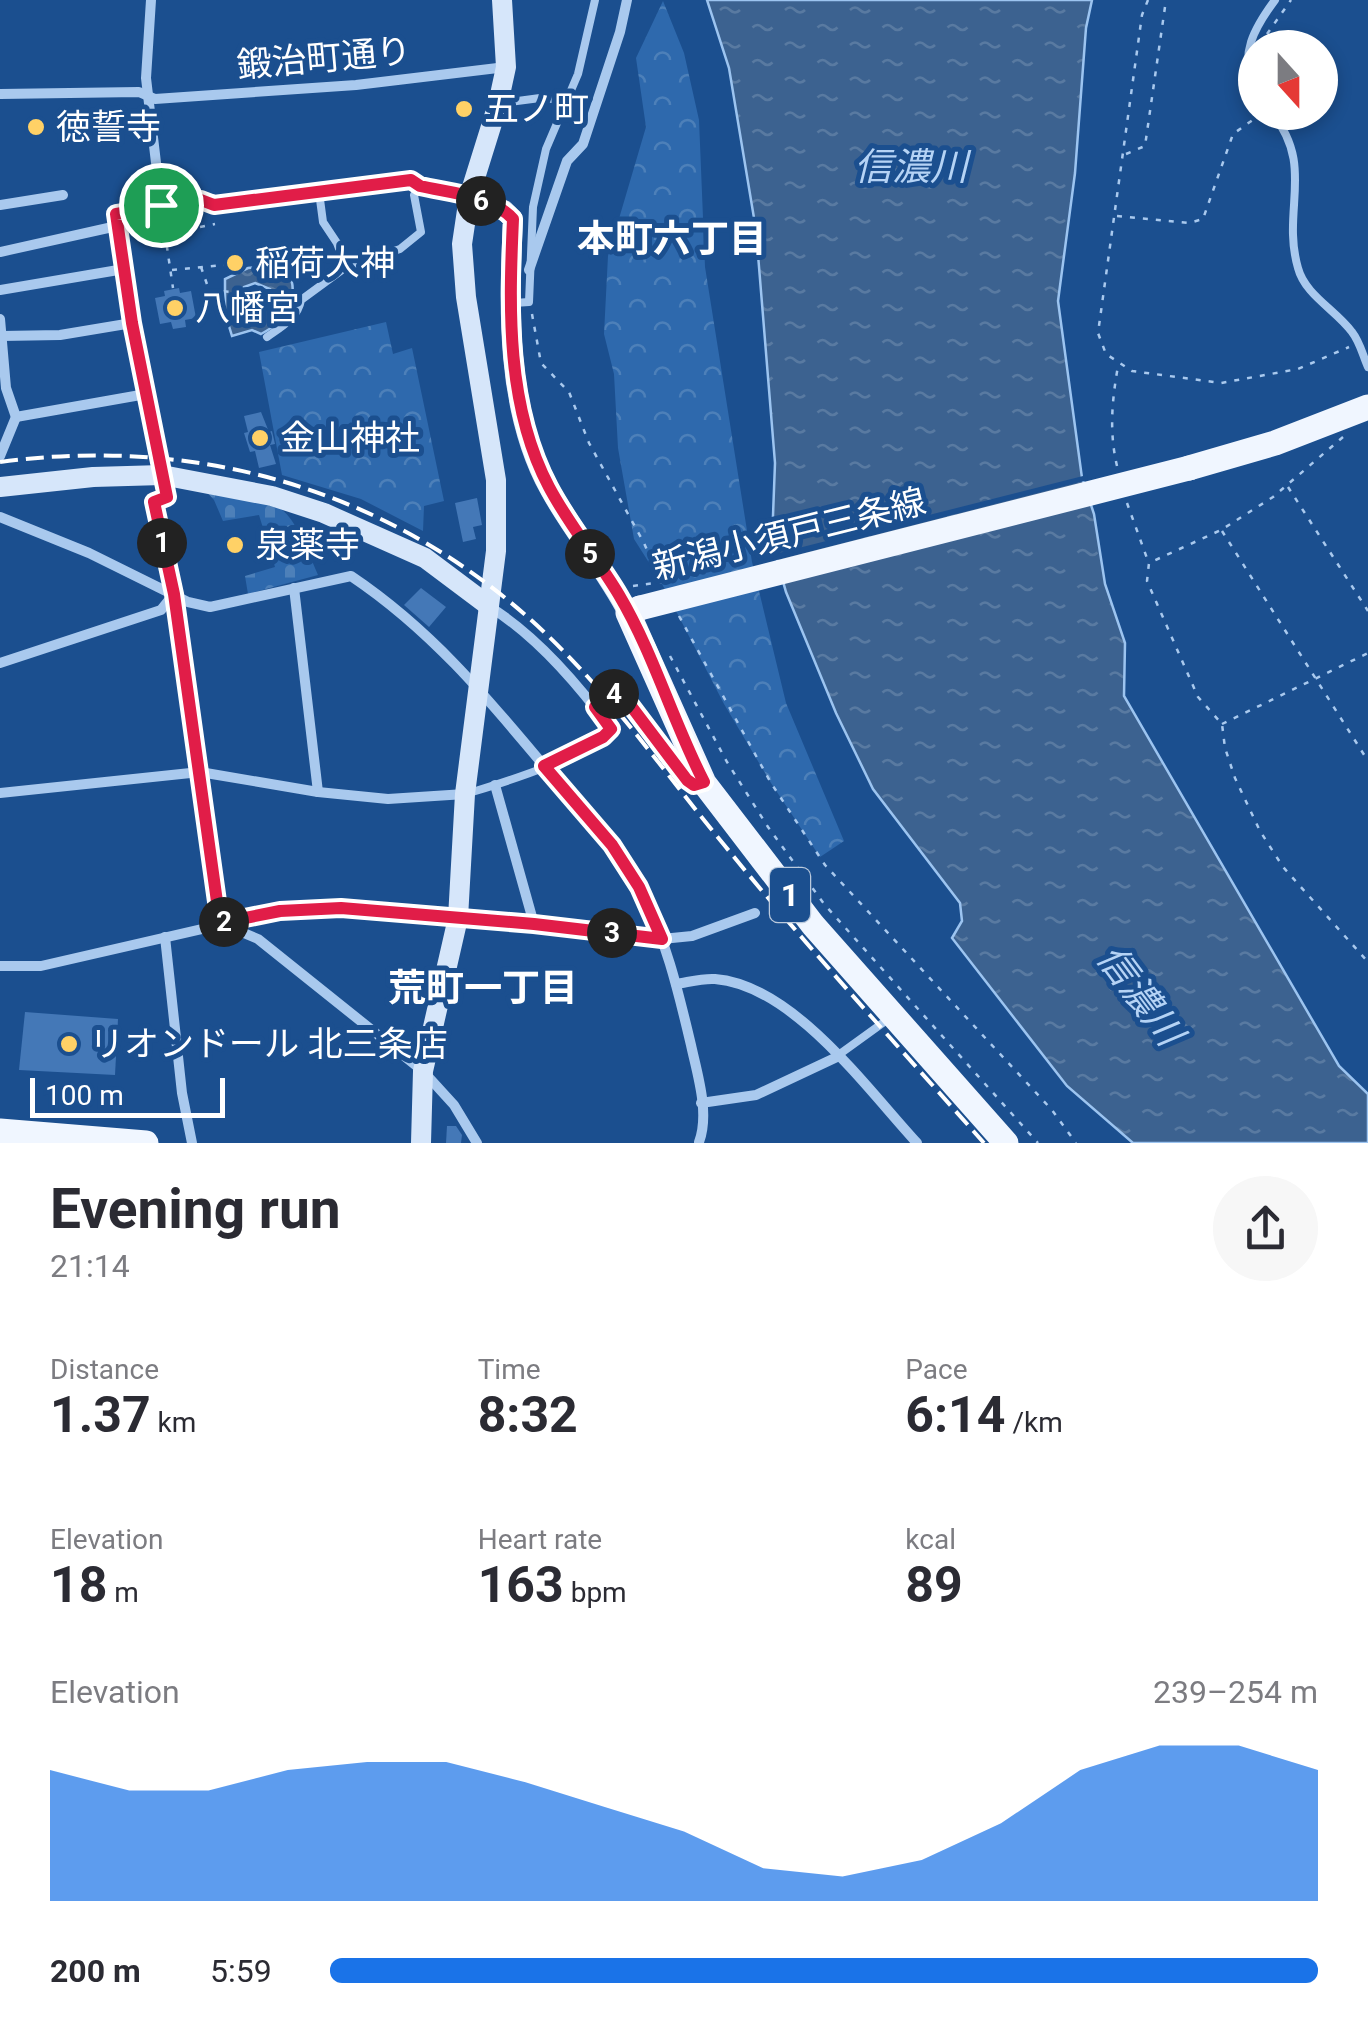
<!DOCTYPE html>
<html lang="en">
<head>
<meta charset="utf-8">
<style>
  :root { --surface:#fff; --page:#f7f7f7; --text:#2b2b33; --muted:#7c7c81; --accent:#1a73e8 }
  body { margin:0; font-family:Roboto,"Noto Sans JP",sans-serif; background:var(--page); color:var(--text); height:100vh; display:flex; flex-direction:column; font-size:38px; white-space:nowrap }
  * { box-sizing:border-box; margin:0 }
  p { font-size:32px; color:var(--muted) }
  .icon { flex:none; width:55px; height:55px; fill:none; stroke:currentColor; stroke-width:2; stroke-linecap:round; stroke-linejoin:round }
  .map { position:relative; height:1143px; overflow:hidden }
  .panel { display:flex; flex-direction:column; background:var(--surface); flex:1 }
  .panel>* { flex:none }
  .needle { width:65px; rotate:159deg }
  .fabs { position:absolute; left:1238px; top:30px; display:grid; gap:20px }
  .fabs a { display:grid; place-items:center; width:100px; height:100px; border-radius:50%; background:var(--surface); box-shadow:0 5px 15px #0003; font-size:50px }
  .scale { position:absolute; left:30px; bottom:25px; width:195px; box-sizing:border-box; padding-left:10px; border:5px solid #fff; border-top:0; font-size:28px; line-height:35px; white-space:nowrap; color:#fff; -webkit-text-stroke:8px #1b4f8f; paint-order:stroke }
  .pin { position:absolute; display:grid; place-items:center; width:85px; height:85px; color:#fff; margin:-42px; border:5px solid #fff; border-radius:50%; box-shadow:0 2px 10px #0007 }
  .km { position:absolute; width:50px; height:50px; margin:-25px; border-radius:50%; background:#222; color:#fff; font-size:28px; line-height:50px; text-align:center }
  .round { display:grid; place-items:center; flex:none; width:105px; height:105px; border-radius:52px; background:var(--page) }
  .headline { display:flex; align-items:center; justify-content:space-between; height:170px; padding:0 50px }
  h1 { font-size:55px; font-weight:700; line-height:75px }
  .metrics { display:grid; grid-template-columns:repeat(3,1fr); gap:15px; height:170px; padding:10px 50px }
  .metrics div { display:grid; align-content:center }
  .metrics b { font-size:50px; font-weight:700 }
  .metrics small { font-size:28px; font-weight:400 }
  .metrics p { font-size:28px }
  .chart { height:280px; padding:20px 50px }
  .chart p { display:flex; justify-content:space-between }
  .chart svg { width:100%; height:180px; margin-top:10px; fill:var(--accent); opacity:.7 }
  ul { padding:0 50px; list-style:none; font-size:32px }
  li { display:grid; grid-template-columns:160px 120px 1fr; align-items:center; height:75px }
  li i { height:25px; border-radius:12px; background:var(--accent) }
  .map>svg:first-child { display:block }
</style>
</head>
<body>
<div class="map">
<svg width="1368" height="1143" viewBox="0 0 1368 1143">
  <defs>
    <pattern id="forest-crowns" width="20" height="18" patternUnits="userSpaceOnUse" patternTransform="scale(2.5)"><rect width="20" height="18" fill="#2e69ad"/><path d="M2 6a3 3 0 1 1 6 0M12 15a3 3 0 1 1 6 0" fill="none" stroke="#4d80b9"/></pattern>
    <pattern id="cemetery-stones" width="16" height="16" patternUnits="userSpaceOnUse" patternTransform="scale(2.5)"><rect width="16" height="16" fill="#2e69ad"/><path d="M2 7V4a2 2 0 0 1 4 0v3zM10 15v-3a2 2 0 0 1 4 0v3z" fill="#4d80b9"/></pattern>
    <pattern id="water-ripples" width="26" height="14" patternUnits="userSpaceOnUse" patternTransform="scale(2.5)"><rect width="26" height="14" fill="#3c6290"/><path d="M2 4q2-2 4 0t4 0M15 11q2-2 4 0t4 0" fill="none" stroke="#597aa1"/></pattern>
  </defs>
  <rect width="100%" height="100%" fill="#1b4f8f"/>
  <g fill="url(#forest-crowns)">
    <path d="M 663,1 L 684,53 L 699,120 L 705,267 L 752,562 L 786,703 L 844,841 L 820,857 L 771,783 L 724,704 L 660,580 L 634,539 L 618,448 L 614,374 L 604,334 L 608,256 L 646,127 L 636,58 Z"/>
    <path d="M 386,322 L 393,354 L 412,348 L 444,501 L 424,506 L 423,531 L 361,499 L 282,475 L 259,352 Z"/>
  </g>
  <path fill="url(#cemetery-stones)" d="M 203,488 C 286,505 284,494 318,575 L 248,594 L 245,576 L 275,567 L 259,515 L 223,521 L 214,500 Z"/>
  <g fill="url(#water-ripples)" stroke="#9cc4f0" stroke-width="2.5" fill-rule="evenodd">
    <path d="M 707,0 L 1092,0 L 1086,28 L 1075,173 L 1058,301 L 1082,478 L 1094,514 L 1105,584 L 1125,643 L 1124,696 L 1339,1066 L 1368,1094 L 1368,1143 L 1133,1143 L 1067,1086 L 952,938 L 962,921 L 960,903 L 873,789 L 836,713 L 786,592 L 772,542 L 775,463 L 756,230 L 729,68 Z"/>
    <path d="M 286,264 C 301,297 291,318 261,334 L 252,330 L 232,336 L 225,313 L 225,279 L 248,268 ZM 255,283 L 270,289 L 269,301 L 257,309 L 239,294 L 244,287 Z"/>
  </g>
  <path fill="#1b4f8f" d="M 1087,475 L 1088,480 L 773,561 L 771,555 Z"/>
  <g fill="#4478b7">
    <path d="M 179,288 L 180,293 L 191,291 L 196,318 L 185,320 L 186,327 L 173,329 L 171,322 L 160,324 L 155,298 L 165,296 L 164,291 Z"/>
    <path d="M 261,412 L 269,432 L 272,431 L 275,444 L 270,445 L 276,464 L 259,468 L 255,451 L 250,452 L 244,433 L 248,432 L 244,416 Z"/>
    <path d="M 477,498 L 482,525 L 473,527 L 476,539 L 463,542 L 455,503 Z"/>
    <path d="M 421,588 L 446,607 L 429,627 L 404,605 Z"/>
    <path d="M 25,1012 L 118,1019 L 115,1075 L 19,1070 Z"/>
    <path d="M 447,1126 L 456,1126 L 462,1135 L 461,1143 L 446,1143 Z"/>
  </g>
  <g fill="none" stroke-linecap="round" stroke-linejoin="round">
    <g stroke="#a9c9ee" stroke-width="2.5" stroke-dasharray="5 8" stroke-linecap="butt">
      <path d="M 1148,0 L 1142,15 L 1098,333 L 1106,354 L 1132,371 L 1221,383 L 1298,369 L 1349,347"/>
      <path d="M 1267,34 L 1291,0"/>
      <path d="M 1126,154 L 1145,146 L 1166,0"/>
      <path d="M 1117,216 L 1189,223 L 1203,219 L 1233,134 L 1261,114"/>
      <path d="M 163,220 L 173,288"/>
      <path d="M 149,237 L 215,224"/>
      <path d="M 201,267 L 209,290 L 253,294"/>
      <path d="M 172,270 L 224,265"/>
      <path d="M 532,314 L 541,363 L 569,392 L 589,443 L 644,543 L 661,582"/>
      <path d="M 1343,437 L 1273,497 L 1221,530 L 1149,563 L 1147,581 L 1198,697 L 1222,724 L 1225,748 L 1235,778 L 1260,831 L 1283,867 L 1368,962"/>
      <path d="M 1117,466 C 1109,432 1112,400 1118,366"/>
      <path d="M 1288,487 L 1368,611"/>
      <path d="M 1127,503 L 1148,561"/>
      <path d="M 1222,531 L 1368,761"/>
      <path d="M 679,616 L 771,783 L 825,865 L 1052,1110 L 1076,1143"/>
      <path d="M 670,656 L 727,762 L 768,827 L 824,904 L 1038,1143"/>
      <path d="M 604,700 L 611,694 L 625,698 L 672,760"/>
      <path d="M 1222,724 L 1368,653"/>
    </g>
    <g stroke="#a9c9ee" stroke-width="8">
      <path d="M 1255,88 C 1238,55 1255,27 1275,0"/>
      <path d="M 503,103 L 540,98 L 566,100"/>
      <path d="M 1271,112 C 1316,166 1281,209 1298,268 C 1305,295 1336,310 1352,332 C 1360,342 1363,356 1368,367"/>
      <path d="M 319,192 L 323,222 L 337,243 L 346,267"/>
      <path d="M 514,303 L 529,302 L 533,207 L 546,149 L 578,74 L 595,0"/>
      <path d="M 267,337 C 281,327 298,318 301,300 L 346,267 L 400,249 L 421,232 L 414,195 L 420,187"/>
      <path d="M 469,793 C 511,780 579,760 611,729"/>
      <path d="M 837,1056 L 891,1017"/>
    </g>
    <g stroke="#a9c9ee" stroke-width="10">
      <path d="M 151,0 L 146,78 L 161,205"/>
      <path d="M 0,94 L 139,92 L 155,99 L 356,85 L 506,67"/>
      <path d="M 0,205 L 63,195"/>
      <path d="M 0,252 L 117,226"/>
      <path d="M 529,270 L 567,161 L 583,144 L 620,32 L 627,0"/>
      <path d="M 0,290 L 124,269"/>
      <path d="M 0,319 L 6,388 L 16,417"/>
      <path d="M 2,336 L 60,335 L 132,323"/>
      <path d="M 16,417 L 146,394"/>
      <path d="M 0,456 L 16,417"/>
      <path d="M 0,517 L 89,553 L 188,602 L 210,607 L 351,576 C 430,629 485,695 545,767 C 578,806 614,842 639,886 C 665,936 678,990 691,1045 C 697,1073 710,1113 699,1142"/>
      <path d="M 294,588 L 318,792"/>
      <path d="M 490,607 C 538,637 578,684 611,729"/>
      <path d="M 0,663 L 161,610 L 174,594"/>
      <path d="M 495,785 L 534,924"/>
      <path d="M 0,793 L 200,772 L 318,792 L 388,799 L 465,794"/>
      <path d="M 219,923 L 174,594 L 154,502 L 167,497 L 132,323 L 116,214 L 201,199 L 214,205 L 411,180 L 420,187 L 469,197"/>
      <path d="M 220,923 L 258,939 L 423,1071 L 454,1105 L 477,1143"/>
      <path d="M 165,937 L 182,1093 L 192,1143"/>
      <path d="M 0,966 L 41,966 L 280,911 L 341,909 L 534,924 L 662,939 L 692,936 L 755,913"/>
      <path d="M 676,984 C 689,982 703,978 715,979 C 793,985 867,1089 917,1143"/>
      <path d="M 701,1103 L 756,1095 L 837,1057"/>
    </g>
    <g stroke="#d6e6fa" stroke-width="20">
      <path d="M 469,197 L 504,210 L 513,219 C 509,308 505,409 550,490 C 573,532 606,570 628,613"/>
      <path d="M 0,487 L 93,477 L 162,475 L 272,496 L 324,513 L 425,558 L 489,606"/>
      <path d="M 421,1143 L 423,1071 L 458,918 L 465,794 L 496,551 L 496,480 L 466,297 L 462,244 L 469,197 L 498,104 L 506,67 L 502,0"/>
    </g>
    <g stroke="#f0f6ff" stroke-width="25">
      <path d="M 1189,468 L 1275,443 L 1368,407"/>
      <path d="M 640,608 L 628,613 L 704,783 L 813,925 L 1006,1143"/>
      <path d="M 0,1131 L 146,1143"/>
    </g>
    <path stroke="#fff" stroke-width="4" stroke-dasharray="18 8" stroke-linecap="butt" d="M 0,462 C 201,435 395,491 544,632 C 612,696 666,775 725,846 C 808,948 897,1045 984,1143"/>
    <path stroke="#a9c9ee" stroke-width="2.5" stroke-dasharray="5 8" stroke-linecap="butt" d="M 633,586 L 662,582"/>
    <path stroke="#f0f6ff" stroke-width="25" d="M 640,608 L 1189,468"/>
  </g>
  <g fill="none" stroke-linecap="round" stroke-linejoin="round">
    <defs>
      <path id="route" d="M 411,180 L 420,186 C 450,193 491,195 513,219 C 509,308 506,406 549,487 C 569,525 597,558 619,595 C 654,654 673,722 704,782 L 694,785 L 687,780 L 625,698 L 611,694 L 595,707 L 611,729 L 603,737 L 544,766 L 612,845 L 639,887 L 662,939 L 534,924 L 341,908 L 280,911 L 220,923 L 174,594 L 154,502 L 167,497 L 132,323 L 116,214 L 201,200 L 214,205 Z"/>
    </defs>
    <use href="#route" stroke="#fff" stroke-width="20"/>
    <use href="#route" stroke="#e11d48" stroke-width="12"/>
  </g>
  <g fill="#ffd166" stroke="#1b4f8f" stroke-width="4">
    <circle cx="464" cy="109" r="10"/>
    <circle cx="36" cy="127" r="10"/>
    <circle cx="235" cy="263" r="10"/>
    <circle cx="175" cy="308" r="10"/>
    <circle cx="260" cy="438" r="10"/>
    <circle cx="235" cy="545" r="10"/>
    <circle cx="69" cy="1044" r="10"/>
  </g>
  <g text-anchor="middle" stroke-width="10" stroke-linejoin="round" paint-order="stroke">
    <rect fill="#1b4f8f" stroke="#bbcadd" stroke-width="2.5" x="770" y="868" width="40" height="54" rx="8"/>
    <g font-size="32" font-weight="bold" fill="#fff">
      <text x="790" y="906">1</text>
    </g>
    <g font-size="35" fill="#fff" stroke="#1b4f8f">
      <text transform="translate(324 58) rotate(-5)" y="12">鍛治町通り</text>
      <text transform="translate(789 534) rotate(-14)" y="12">新潟小須戸三条線</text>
    </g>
    <g font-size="35" fill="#fff" stroke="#1b4f8f" text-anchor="start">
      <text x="484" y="121">五ノ町</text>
      <text x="56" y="139">徳誓寺</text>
      <text x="255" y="275">稲荷大神</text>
      <text x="195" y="320">八幡宮</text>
      <text x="280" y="450">金山神社</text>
      <text x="255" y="557">泉薬寺</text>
      <text x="89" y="1056">リオンドール 北三条店</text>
    </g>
    <g font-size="38" font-style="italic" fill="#b5d3f5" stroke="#1b4f8f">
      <text x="911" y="180">信濃川</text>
      <text transform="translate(1140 995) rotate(53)" y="13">信濃川</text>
    </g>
    <g font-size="38" font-weight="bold" fill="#fff" stroke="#1b4f8f">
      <text x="672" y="252">本町六丁目</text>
      <text x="483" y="1001">荒町一丁目</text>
    </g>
  </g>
</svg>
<div class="fabs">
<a><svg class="needle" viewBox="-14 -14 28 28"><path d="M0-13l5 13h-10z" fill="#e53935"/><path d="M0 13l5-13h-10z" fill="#7c7c81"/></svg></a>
</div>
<div class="scale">100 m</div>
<div class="pin" style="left:161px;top:205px;background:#1e9e55"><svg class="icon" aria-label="arrive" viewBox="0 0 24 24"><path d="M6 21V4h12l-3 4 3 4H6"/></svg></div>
<b class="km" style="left:162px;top:543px">1</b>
<b class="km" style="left:224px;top:922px">2</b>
<b class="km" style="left:612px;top:933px">3</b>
<b class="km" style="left:614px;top:694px">4</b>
<b class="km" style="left:590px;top:554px">5</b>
<b class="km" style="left:481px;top:201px">6</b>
</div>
<section class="panel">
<div class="headline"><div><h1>Evening run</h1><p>21:14</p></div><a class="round"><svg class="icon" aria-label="share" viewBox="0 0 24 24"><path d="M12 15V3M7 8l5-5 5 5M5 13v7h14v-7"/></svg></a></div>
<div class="metrics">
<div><p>Distance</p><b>1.37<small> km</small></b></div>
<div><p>Time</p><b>8:32</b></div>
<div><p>Pace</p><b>6:14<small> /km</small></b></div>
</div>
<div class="metrics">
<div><p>Elevation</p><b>18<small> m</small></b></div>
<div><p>Heart rate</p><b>163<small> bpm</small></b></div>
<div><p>kcal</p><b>89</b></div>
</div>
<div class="chart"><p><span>Elevation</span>239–254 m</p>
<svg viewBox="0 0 160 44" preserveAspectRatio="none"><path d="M0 44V12L10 17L20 17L30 12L40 10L50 10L60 15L70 21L80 27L90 36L100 38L110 34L120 25L130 12L140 6L150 6L160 12V44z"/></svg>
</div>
<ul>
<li><b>200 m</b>5:59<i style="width:100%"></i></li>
</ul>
</section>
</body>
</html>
